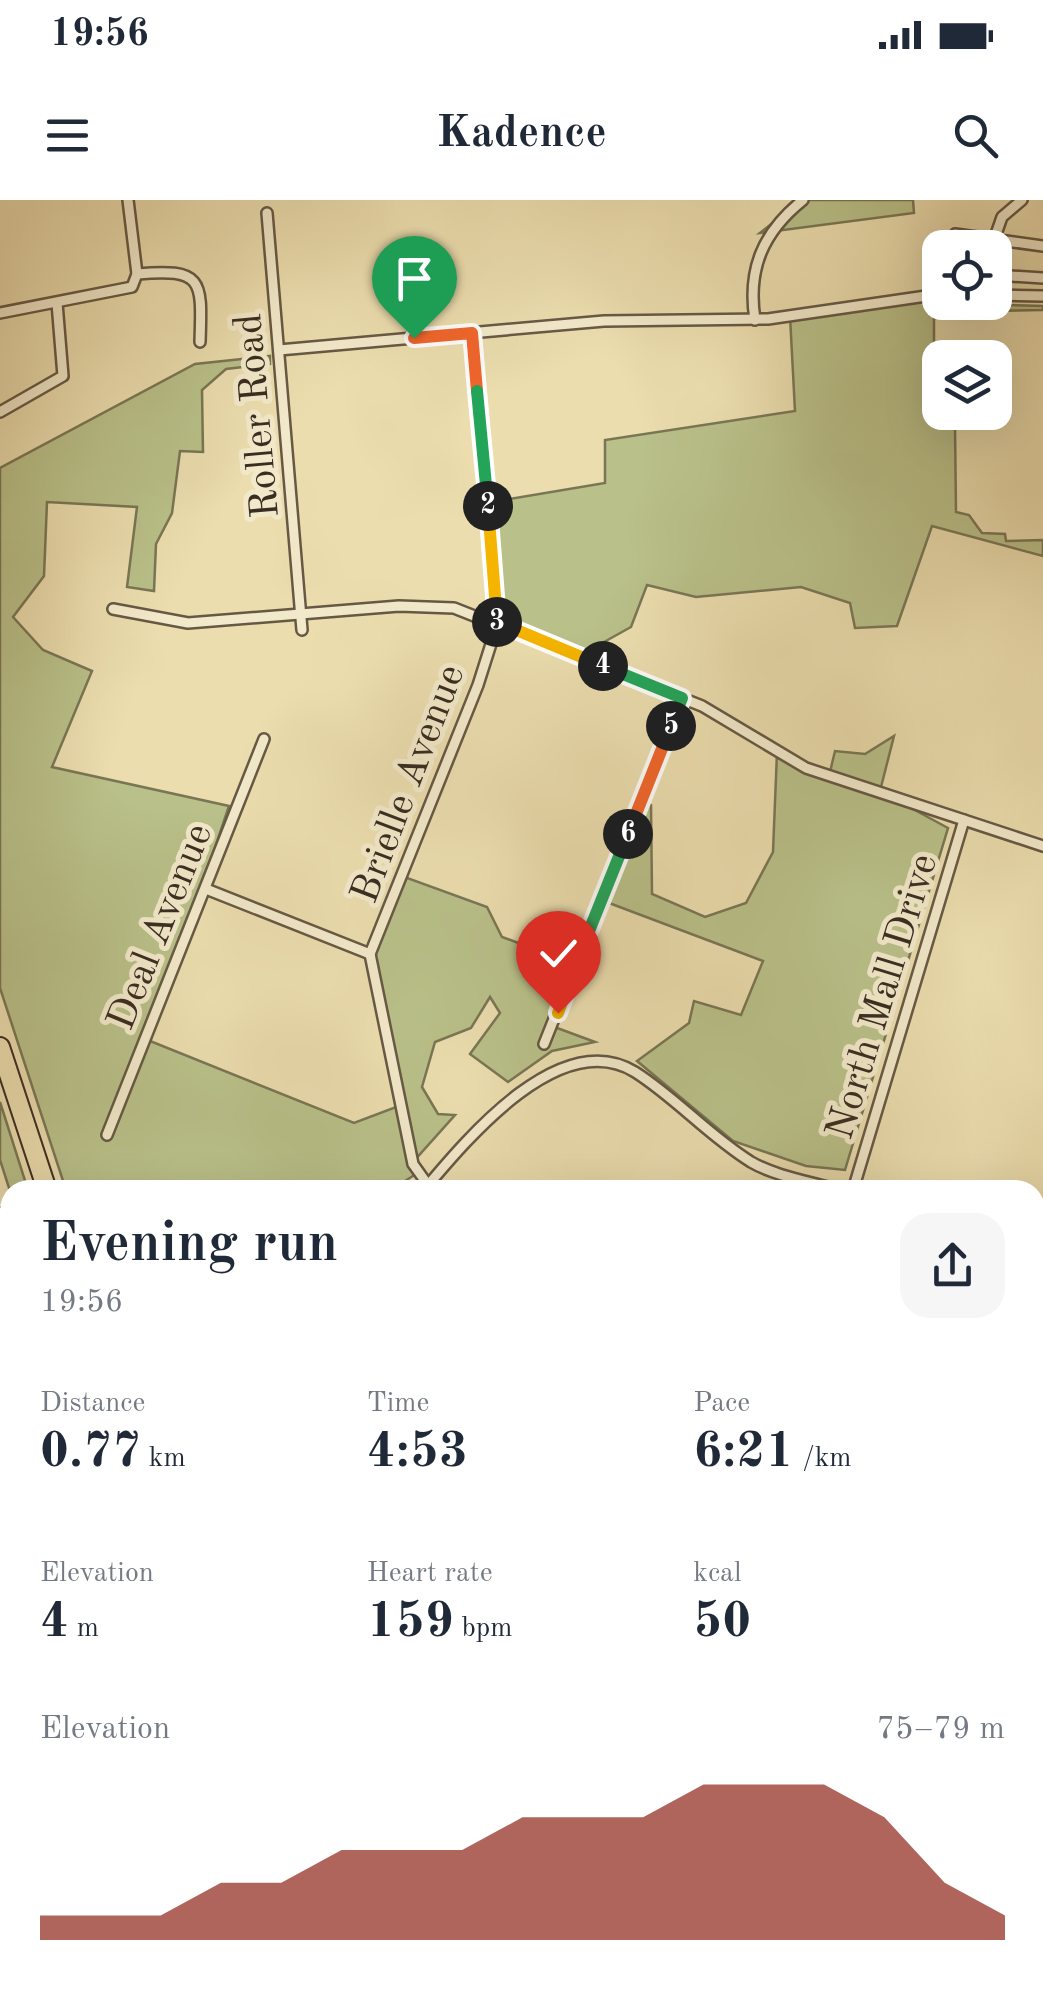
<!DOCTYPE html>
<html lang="en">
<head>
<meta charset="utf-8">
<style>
  :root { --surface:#fff; --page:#f6f6f7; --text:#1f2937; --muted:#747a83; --accent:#8f2418 }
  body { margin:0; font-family:"Old Standard TT",serif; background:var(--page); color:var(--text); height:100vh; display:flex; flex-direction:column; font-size:38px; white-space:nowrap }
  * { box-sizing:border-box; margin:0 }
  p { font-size:32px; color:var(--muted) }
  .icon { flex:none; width:55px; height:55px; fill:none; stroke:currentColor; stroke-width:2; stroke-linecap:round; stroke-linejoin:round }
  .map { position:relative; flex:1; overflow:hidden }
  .sheet { position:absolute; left:0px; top:980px; width:1045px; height:812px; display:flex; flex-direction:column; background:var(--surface); border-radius:30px 30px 0 0; box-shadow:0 10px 40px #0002 }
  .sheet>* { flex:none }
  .buttons { position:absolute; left:922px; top:30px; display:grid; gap:20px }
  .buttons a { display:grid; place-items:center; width:90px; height:90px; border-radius:20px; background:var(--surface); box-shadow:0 10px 40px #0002; font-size:50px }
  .pin { position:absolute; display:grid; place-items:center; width:85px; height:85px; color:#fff; margin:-102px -42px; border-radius:50% 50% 50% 0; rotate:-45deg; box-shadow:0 0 10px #0007 }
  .pin .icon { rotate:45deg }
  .km { position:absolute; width:50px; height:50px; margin:-25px; border-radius:50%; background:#222; color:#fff; font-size:28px; line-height:50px; text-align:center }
  .round { display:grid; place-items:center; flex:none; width:105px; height:105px; border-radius:30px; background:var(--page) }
  .head { display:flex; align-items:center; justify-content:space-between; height:170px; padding:0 40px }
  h1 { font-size:55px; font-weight:700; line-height:75px }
  .figures { display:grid; grid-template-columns:repeat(3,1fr); gap:15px; height:170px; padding:10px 40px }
  .figures div { display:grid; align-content:center }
  .figures b { font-size:50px; font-weight:700 }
  .figures small { font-size:28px; font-weight:400 }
  .figures p { font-size:28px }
  .chart { height:280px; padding:20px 40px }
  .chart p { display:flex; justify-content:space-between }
  .chart svg { width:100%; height:180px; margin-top:10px; fill:var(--accent); opacity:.7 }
  .status { display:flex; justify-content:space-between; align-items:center; height:70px; padding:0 50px; background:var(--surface); direction:ltr }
  .status svg { height:28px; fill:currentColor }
  header { display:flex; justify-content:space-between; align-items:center; height:130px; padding:0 40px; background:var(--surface); font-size:45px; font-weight:700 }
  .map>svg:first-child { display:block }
</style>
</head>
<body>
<div class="status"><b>19:56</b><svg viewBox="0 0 49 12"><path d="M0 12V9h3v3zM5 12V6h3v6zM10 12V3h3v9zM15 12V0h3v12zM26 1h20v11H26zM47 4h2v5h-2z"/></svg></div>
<header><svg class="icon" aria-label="menu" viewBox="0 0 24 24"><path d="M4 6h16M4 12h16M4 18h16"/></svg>Kadence<svg class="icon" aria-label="search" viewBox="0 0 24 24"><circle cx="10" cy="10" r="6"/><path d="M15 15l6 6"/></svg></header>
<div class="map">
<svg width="1043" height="1791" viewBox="0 0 1043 1791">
  <rect width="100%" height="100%" fill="#ebddae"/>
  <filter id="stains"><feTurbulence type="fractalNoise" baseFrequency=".002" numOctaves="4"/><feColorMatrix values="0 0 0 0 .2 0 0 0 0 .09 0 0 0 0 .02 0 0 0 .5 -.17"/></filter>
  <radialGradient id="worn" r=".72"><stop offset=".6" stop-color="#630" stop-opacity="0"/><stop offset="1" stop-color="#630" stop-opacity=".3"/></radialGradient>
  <g fill="#b9c089" stroke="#797655" stroke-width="2.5">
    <path d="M 802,0 L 913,0 L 914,13 L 760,33 Z"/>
    <path d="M 940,95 L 941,103 L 1043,106 L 1043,110 L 942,112 L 934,119 L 934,158 L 940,159 L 934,163 L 935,202 L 948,225 L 955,225 L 956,312 L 969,315 L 982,333 L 1005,334 L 1006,341 L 1043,340 L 1043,356 L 932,326 L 897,426 L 855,428 L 850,403 L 801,387 L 696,397 L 647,385 L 631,427 L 604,442 L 596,463 L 501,426 L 486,303 L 605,283 L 605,240 L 795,211 L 790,116 Z"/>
    <path d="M 270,156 L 270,164 L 226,169 L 202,190 L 203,252 L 180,251 L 172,313 L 156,344 L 154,391 L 127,387 L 137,307 L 47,302 L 44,376 L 13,417 L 43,450 L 92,471 L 52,567 L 229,606 L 150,841 L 354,923 L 399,906 L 372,762 L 402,676 L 487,707 L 502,737 L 576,764 L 549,825 L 595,842 L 552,851 L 508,882 L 470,854 L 500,813 L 490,797 L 471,828 L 435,842 L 422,887 L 438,914 L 455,915 L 414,961 L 416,974 L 391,990 L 66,990 L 0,788 L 0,268 L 195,164 Z"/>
    <path d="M 894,536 L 880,591 L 948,628 L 845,970 L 806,966 L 733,941 L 637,861 L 689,823 L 694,801 L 741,815 L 763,761 L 601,700 L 641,597 L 651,605 L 652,694 L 705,717 L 746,703 L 773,652 L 777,552 L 829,576 L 835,551 L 865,554 Z"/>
    <path d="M 0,902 L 28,990 L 10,991 L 0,960 Z"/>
    <path d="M 1038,1375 L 1043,1376 L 1043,1516 L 1035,1513 Z"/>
    <path d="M 1035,1684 L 1043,1686 L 1043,1791 L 832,1791 L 833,1782 L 1035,1782 Z"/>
    <path d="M 10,1733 L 10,1782 L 97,1783 L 97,1791 L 0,1791 L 0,1735 Z"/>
    <path d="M 184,1782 L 281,1783 L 328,1790 L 335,1783 L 373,1791 L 183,1791 Z"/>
  </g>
  <path fill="#9abab2" stroke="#738278" stroke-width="2.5" d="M 0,1165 L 10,1185 L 8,1331 L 0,1326 Z"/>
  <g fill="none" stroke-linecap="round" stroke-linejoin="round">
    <defs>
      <g id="minor">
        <path d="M 267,13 L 302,430"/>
        <path d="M 955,34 L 1043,46"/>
        <path d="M 994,40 L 1002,17 L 1022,0"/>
        <path d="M 137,74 C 204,68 202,80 200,142"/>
        <path d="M 995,75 L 1043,78"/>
        <path d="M 995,95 L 1043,96"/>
        <path d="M 0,113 L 132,87 L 137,74 L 128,0"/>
        <path d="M 755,120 C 747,69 763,32 803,0"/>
        <path d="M 279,150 L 604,121 L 768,119 L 940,94"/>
        <path d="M 0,212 L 63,176 L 57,103"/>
        <path d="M 113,409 L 188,423 L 399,406 L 454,408 L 702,506 L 806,568 L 1043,646"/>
        <path d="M 206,689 L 370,754"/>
        <path d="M 370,754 L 478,485 L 497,425 L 472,133"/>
        <path d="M 370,754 L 413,964 L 428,985"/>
        <path d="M 544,844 L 682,497"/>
        <path d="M 107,935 L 264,539"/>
        <path d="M 424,990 C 466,940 560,826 635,872 C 676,898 709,936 751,962 C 775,976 811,982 839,990"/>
        <path d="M 853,990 L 964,620"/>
        <path d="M 1035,1311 L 1043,1313"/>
      </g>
      <g id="primary">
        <path d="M 421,1782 L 463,1791"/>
        <path d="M 545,1782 L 578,1791"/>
        <path d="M 606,1782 L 623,1791"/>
        <path d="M 823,1782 L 824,1791"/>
        <path d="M 800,1791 L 802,1782"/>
      </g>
      <g id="trunk">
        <path d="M 0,1689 L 10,1690"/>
        <path d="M 0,1711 L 10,1713"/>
      </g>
      <g id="motorway">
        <path d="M 0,847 L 47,990"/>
        <path d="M 0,1017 L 10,1048"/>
        <path d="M 0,1534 L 10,1520"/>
        <path d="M 0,1632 L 10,1649"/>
        <path d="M 0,1725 L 10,1725"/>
        <path d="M 174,1782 L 174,1791"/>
        <path d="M 269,1782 L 275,1791"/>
        <path d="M 106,1791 L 108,1782"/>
        <path d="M 317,1791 L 320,1782"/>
      </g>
    </defs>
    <use href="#minor" stroke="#665944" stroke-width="14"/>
    <use href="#primary" stroke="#392d21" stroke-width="20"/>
    <use href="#trunk" stroke="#392d21" stroke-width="20"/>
    <use href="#motorway" stroke="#392d21" stroke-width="22"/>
    <use href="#minor" stroke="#f2e9ca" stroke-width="9"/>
    <use href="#primary" stroke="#ebddae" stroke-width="15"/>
    <use href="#trunk" stroke="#ebddae" stroke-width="15"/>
    <use href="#motorway" stroke="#ebddae" stroke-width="18"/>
  </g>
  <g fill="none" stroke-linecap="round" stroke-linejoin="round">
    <defs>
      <path id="split-1" d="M 414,138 L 472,133 L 477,191"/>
      <path id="split-2" d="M 477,191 L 488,306"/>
      <path id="split-3" d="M 488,306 L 497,422"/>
      <path id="split-4" d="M 497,422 L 603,466"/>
      <path id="split-5" d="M 603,466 L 682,498 L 671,526"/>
      <path id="split-6" d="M 628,634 L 671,526"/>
      <path id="split-7" d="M 585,741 L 628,634"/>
      <path id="split-8" d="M 558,813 L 585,741"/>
    </defs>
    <use href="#split-1" stroke="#fff" stroke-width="20"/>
    <use href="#split-2" stroke="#fff" stroke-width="20"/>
    <use href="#split-3" stroke="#fff" stroke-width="20"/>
    <use href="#split-4" stroke="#fff" stroke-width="20"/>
    <use href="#split-5" stroke="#fff" stroke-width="20"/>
    <use href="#split-6" stroke="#fff" stroke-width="20"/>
    <use href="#split-7" stroke="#fff" stroke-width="20"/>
    <use href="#split-8" stroke="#fff" stroke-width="20"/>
    <use href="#split-1" stroke="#f0652b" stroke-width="12"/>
    <use href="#split-2" stroke="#22a559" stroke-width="12"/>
    <use href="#split-3" stroke="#f5b400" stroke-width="12"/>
    <use href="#split-4" stroke="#f5b400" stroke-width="12"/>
    <use href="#split-5" stroke="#22a559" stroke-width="12"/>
    <use href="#split-6" stroke="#f0652b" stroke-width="12"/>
    <use href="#split-7" stroke="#22a559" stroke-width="12"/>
    <use href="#split-8" stroke="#f5b400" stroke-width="12"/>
  </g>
  <g text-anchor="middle" stroke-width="10" stroke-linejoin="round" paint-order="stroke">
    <g font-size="40" fill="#392d21" stroke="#f2e9ca">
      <text transform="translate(255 216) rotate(-95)" y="14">Roller Road</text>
      <text transform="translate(406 583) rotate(-69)" y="14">Brielle Avenue</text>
      <text transform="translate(158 726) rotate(-68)" y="14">Deal Avenue</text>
      <text transform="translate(880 796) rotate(-73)" y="14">North Mall Drive</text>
    </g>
  </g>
  <rect width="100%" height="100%" filter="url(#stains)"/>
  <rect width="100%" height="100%" fill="url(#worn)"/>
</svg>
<div class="buttons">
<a><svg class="icon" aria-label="locate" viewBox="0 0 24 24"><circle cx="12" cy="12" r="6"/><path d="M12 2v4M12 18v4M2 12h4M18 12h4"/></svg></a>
<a><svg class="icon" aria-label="layers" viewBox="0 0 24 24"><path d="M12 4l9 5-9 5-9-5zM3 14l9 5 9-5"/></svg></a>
</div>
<div class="pin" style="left:414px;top:138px;background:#1e9e55"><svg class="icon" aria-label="arrive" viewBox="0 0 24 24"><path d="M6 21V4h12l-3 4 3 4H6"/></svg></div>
<div class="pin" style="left:558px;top:813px;background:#d93025"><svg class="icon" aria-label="check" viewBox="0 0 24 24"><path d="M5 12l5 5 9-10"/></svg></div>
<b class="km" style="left:488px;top:306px">2</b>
<b class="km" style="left:497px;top:422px">3</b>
<b class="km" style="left:603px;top:466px">4</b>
<b class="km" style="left:671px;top:526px">5</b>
<b class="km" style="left:628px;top:634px">6</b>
<section class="sheet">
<div class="head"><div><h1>Evening run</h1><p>19:56</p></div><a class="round"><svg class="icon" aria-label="share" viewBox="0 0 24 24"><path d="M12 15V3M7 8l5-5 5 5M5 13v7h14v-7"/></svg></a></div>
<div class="figures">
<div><p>Distance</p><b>0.77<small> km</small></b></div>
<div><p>Time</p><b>4:53</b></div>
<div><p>Pace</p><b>6:21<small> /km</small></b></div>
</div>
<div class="figures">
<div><p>Elevation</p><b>4<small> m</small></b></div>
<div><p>Heart rate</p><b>159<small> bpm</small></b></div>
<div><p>kcal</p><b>50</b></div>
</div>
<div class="chart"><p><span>Elevation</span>75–79 m</p>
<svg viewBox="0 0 160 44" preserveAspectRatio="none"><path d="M0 44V38L10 38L20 38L30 30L40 30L50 22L60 22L70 22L80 14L90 14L100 14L110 6L120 6L130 6L140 14L150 30L160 38V44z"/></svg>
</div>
</section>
</div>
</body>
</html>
